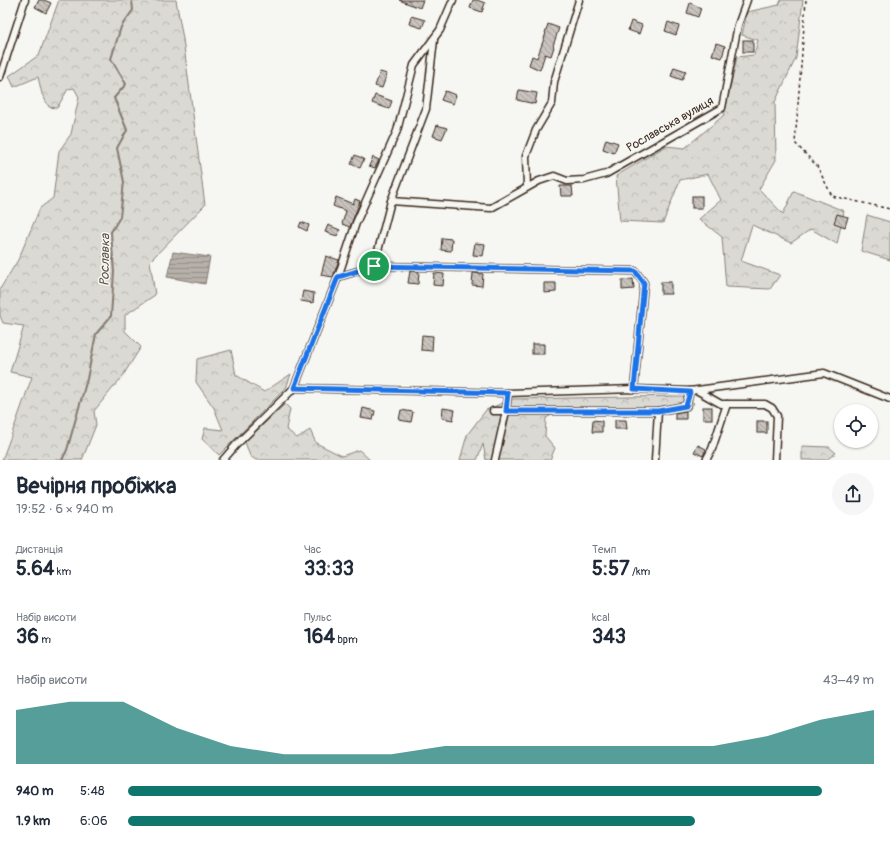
<!DOCTYPE html>
<html lang="uk">
<head>
<meta charset="utf-8">
<style>
  :root { --surface:#fff; --page:#f6f6f7; --text:#1f2937; --muted:#747a83; --accent:#0f766e }
  body { margin:0; font-family:Pangolin,sans-serif; background:var(--page); color:var(--text); height:100vh; display:flex; flex-direction:column; font-size:15px; white-space:nowrap }
  * { box-sizing:border-box; margin:0 }
  p { font-size:13px; color:var(--muted) }
  .icon { flex:none; width:22px; height:22px; fill:none; stroke:currentColor; stroke-width:2; stroke-linecap:round; stroke-linejoin:round }
  .map { position:relative; height:460px; overflow:hidden }
  .side { display:flex; flex-direction:column; background:var(--surface); flex:1 }
  .side>* { flex:none }
  .tools { position:absolute; left:834px; top:404px; display:grid; gap:8px }
  .tools a { display:grid; place-items:center; width:44px; height:44px; border-radius:50%; background:var(--surface); box-shadow:0 1px 3px #0004; font-size:20px }
  .pin { position:absolute; display:grid; place-items:center; width:34px; height:34px; color:#fff; margin:-17px; border:2px solid #fff; border-radius:50%; box-shadow:0 1px 4px #0007 }
  .round { display:grid; place-items:center; flex:none; width:42px; height:42px; border-radius:21px; background:var(--page) }
  .overview { display:flex; align-items:center; justify-content:space-between; height:68px; padding:0 16px }
  h1 { font-size:22px; font-weight:700; line-height:30px }
  .stats { display:grid; grid-template-columns:repeat(3,1fr); gap:6px; height:68px; padding:4px 16px }
  .stats div { display:grid; align-content:center }
  .stats b { font-size:20px; font-weight:700 }
  .stats small { font-size:11px; font-weight:400 }
  .stats p { font-size:11px }
  .chart { height:112px; padding:8px 16px }
  .chart p { display:flex; justify-content:space-between }
  .chart svg { width:100%; height:72px; margin-top:4px; fill:var(--accent); opacity:.7 }
  ul { padding:0 16px; list-style:none; font-size:13px }
  li { display:grid; grid-template-columns:64px 48px 1fr; align-items:center; height:30px }
  li i { height:10px; border-radius:5px; background:var(--accent) }
  .map>svg:first-child { display:block }
</style>
</head>
<body>
<div class="map">
<svg width="890" height="460" viewBox="0 0 890 460">
  <defs>
    <pattern id="forest-crowns" width="20" height="18" patternUnits="userSpaceOnUse"><rect width="20" height="18" fill="#dad9d3"/><path d="M2 6a3 3 0 1 1 6 0M12 15a3 3 0 1 1 6 0" fill="none" stroke="#bcbab5"/></pattern>
    <pattern id="water-rules" width="6" height="5" patternUnits="userSpaceOnUse"><rect width="6" height="5" fill="#b6b0a9"/><path d="M0 2.5h6" fill="none" stroke="#958f89"/></pattern>
    <pattern id="building-back-hatch" width="6" height="6" patternUnits="userSpaceOnUse"><rect width="6" height="6" fill="#c8c3be"/><path d="M-1 5l2 2M0 0l6 6M5-1l2 2" fill="none" stroke="#a49f9a"/></pattern>
  </defs>
  <rect width="100%" height="100%" fill="#f6f6f2"/>
  <filter id="ink" filterUnits="userSpaceOnUse"><feTurbulence type="fractalNoise" baseFrequency=".025" numOctaves="2"/><feDisplacementMap in="SourceGraphic" scale="8" xChannelSelector="R" yChannelSelector="G"/><feConvolveMatrix kernelMatrix="1 2 1 2 8 2 1 2 1" color-interpolation-filters="sRGB"/></filter>
  <g filter="url(#ink)">
    <g fill="url(#forest-crowns)" stroke="#8a8278">
      <path d="M 59,0 L 176,0 L 183,39 L 205,205 L 150,261 L 155,295 L 125,315 L 125,331 L 141,347 L 122,377 L 94,411 L 96,425 L 82,460 L 2,460 L 15,425 L 32,377 L 10,372 L 24,326 L 3,323 L 0,316 L 0,289 L 18,260 L 40,208 L 53,198 L 59,151 L 71,134 L 79,97 L 74,88 L 68,89 L 57,108 L 49,107 L 42,94 L 38,77 L 14,87 L 9,76 L 39,55 Z"/>
      <path d="M 781,0 L 803,0 L 796,58 L 775,102 L 776,160 L 759,189 L 783,214 L 794,191 L 844,211 L 837,244 L 811,229 L 791,243 L 752,225 L 741,261 L 780,275 L 770,289 L 726,287 L 722,237 L 699,219 L 721,200 L 708,174 L 680,180 L 663,223 L 620,221 L 616,176 L 666,146 L 685,148 L 724,115 L 737,57 L 754,55 L 758,40 L 742,35 L 747,12 L 779,5 Z"/>
      <path d="M 867,215 L 890,222 L 890,260 L 861,251 Z"/>
      <path d="M 231,350 L 236,375 L 264,392 L 291,374 L 286,388 L 219,455 L 202,439 L 205,428 L 223,430 L 214,408 L 196,382 L 197,359 Z"/>
      <path d="M 683,396 L 694,403 L 689,410 L 566,407 L 546,418 L 545,436 L 555,448 L 550,460 L 486,460 L 483,444 L 477,460 L 460,460 L 467,435 L 486,410 L 512,399 Z"/>
      <path d="M 285,404 L 290,409 L 286,429 L 297,438 L 310,430 L 316,443 L 342,456 L 359,450 L 370,460 L 256,460 L 250,456 L 245,442 Z"/>
      <path d="M 802,446 L 829,447 L 836,453 L 826,460 L 802,460 Z"/>
    </g>
    <path fill="url(#water-rules)" stroke="#857a71" d="M 173,252 L 210,257 L 205,284 L 167,277 Z"/>
    <g fill="none" stroke-linecap="round" stroke-linejoin="round">
      <path stroke="#857a71" stroke-width="2" d="M 62,460 L 67,450 L 87,379 L 96,334 L 111,316 L 114,272 L 111,232 L 120,217 L 124,182 L 117,148 L 127,130 L 114,98 L 126,84 L 111,59 L 121,27 L 133,10 L 132,0"/>
    </g>
    <g fill="url(#building-back-hatch)" stroke="#3b2a1e">
      <path d="M 39,0 L 44,0 L 51,3 L 46,13 L 35,7 Z"/>
      <path d="M 399,0 L 423,0 L 420,8 Z"/>
      <path d="M 473,0 L 477,0 L 485,3 L 482,12 L 470,8 Z"/>
      <path d="M 690,3 L 701,8 L 698,17 L 687,13 Z"/>
      <path d="M 411,16 L 425,20 L 422,28 L 409,24 Z"/>
      <path d="M 631,21 L 642,25 L 639,34 L 628,30 Z"/>
      <path d="M 668,22 L 679,26 L 676,35 L 665,31 Z"/>
      <path d="M 548,24 L 559,28 L 553,46 L 554,47 L 551,56 L 545,54 L 540,70 L 529,65 L 532,56 L 537,58 L 546,33 L 545,33 Z"/>
      <rect x="743" y="40" width="10" height="12"/>
      <path d="M 716,43 L 725,46 L 722,58 L 712,55 Z"/>
      <path d="M 674,67 L 686,71 L 682,80 L 671,76 Z"/>
      <path d="M 380,72 L 387,74 L 382,88 L 375,86 Z"/>
      <path d="M 519,90 L 537,93 L 535,104 L 517,100 Z"/>
      <path d="M 445,91 L 456,95 L 453,104 L 441,100 Z"/>
      <path d="M 375,95 L 392,101 L 389,109 L 372,103 Z"/>
      <path d="M 437,125 L 447,128 L 442,139 L 433,136 Z"/>
      <path d="M 606,139 L 618,143 L 614,153 L 603,149 Z"/>
      <path d="M 355,155 L 364,159 L 360,168 L 351,164 Z"/>
      <path d="M 373,157 L 379,160 L 375,168 L 369,166 Z"/>
      <path d="M 560,186 L 572,186 L 573,196 L 561,196 Z"/>
      <rect x="692" y="196" width="10" height="12"/>
      <path d="M 336,197 L 353,204 L 355,199 L 360,201 L 350,227 L 342,224 L 346,211 L 333,206 Z"/>
      <path d="M 837,214 L 848,217 L 845,227 L 834,223 Z"/>
      <path d="M 301,222 L 309,225 L 307,231 L 299,227 Z"/>
      <path d="M 328,225 L 340,230 L 337,236 L 325,232 Z"/>
      <path d="M 442,238 L 452,239 L 451,251 L 441,250 Z"/>
      <path d="M 475,243 L 485,244 L 483,256 L 473,255 Z"/>
      <path d="M 326,256 L 339,260 L 333,277 L 321,275 Z"/>
      <path d="M 410,271 L 419,272 L 418,284 L 408,283 Z"/>
      <path d="M 434,273 L 444,274 L 443,286 L 433,285 Z"/>
      <path d="M 473,273 L 483,274 L 482,286 L 472,285 Z"/>
      <path d="M 633,279 L 634,289 L 622,290 L 622,280 Z"/>
      <rect x="661" y="282" width="10" height="12"/>
      <path d="M 544,283 L 556,283 L 556,292 L 544,293 Z"/>
      <path d="M 303,291 L 314,293 L 313,303 L 301,301 Z"/>
      <path d="M 422,335 L 433,336 L 432,351 L 421,350 Z"/>
      <rect x="532" y="344" width="12" height="10"/>
      <rect x="703" y="407" width="9" height="12"/>
      <path d="M 363,408 L 375,411 L 373,420 L 361,418 Z"/>
      <path d="M 443,408 L 455,410 L 453,420 L 442,418 Z"/>
      <path d="M 401,410 L 413,412 L 411,422 L 399,420 Z"/>
      <path d="M 686,411 L 686,419 L 675,419 L 675,413 Z"/>
      <path d="M 593,420 L 602,421 L 602,432 L 592,432 Z"/>
      <path d="M 615,420 L 626,420 L 627,429 L 615,429 Z"/>
      <rect x="757" y="421" width="10" height="12"/>
      <path d="M 698,445 L 706,449 L 703,456 L 694,452 Z"/>
    </g>
    <g fill="none" stroke-linecap="round" stroke-linejoin="round">
      <defs>
        <g id="street">
          <path d="M 0,77 L 25,0"/>
          <path d="M 527,187 L 526,156 L 536,130 L 552,103 L 554,82 L 579,0"/>
          <path d="M 391,201 L 491,208 L 539,181 L 554,176 L 567,181 L 584,180 L 606,174 L 722,108 L 738,25 L 747,0"/>
          <path d="M 374,266 L 391,201 L 426,109 L 434,40"/>
          <path d="M 338,277 L 374,266 L 635,271 L 644,283 L 634,389"/>
          <path d="M 294,388 L 508,393 L 634,389 L 690,391 L 824,373 L 890,399"/>
          <path d="M 698,391 L 721,404 L 765,404 L 772,408 L 777,416 L 775,460"/>
          <path d="M 493,411 L 658,411"/>
          <path d="M 223,460 L 236,445 L 294,388 L 338,277 L 356,223 L 397,131 L 414,65 L 440,30 L 453,0"/>
          <path d="M 495,460 L 506,411 L 508,393"/>
          <path d="M 655,460 L 658,411 L 686,406 L 690,391"/>
          <path d="M 706,460 L 712,449 L 727,404"/>
        </g>
      </defs>
      <use href="#street" stroke="#3b2a1e" stroke-width="9"/>
      <path stroke="#3b2a1e" stroke-width="1.5" stroke-dasharray="3 3" stroke-linecap="butt" d="M 806,0 L 795,143 L 817,166 L 832,196 L 890,209"/>
      <use href="#street" stroke="#f6f6f2" stroke-width="6"/>
    </g>
  </g>
  <g fill="none" stroke-linecap="round" stroke-linejoin="round" filter="url(#ink)">
    <defs>
      <path id="route" d="M 374,266 L 635,271 L 644,283 L 634,389 L 690,392 L 686,406 L 658,411 L 506,411 L 508,393 L 294,388 L 338,277 Z"/>
    </defs>
    <use href="#route" stroke="#fff" stroke-width="8"/>
    <use href="#route" stroke="#1a73e8" stroke-width="5"/>
  </g>
  <g text-anchor="middle" stroke-width="3" stroke-linejoin="round" paint-order="stroke">
    <g font-size="12" fill="#3b2a1e" stroke="#f6f6f2">
      <text transform="translate(670 124) rotate(-30)" y="4">Рославська вулиця</text>
    </g>
    <g font-size="13" font-style="italic" fill="#605248" stroke="#f6f6f2">
      <text transform="translate(104 260) rotate(-89)" y="5">Рославка</text>
    </g>
  </g>
</svg>
<div class="tools">
<a><svg class="icon" aria-label="locate" viewBox="0 0 24 24"><circle cx="12" cy="12" r="6"/><path d="M12 2v4M12 18v4M2 12h4M18 12h4"/></svg></a>
</div>
<div class="pin" style="left:374px;top:266px;background:#1e9e55"><svg class="icon" aria-label="arrive" viewBox="0 0 24 24"><path d="M6 21V4h12l-3 4 3 4H6"/></svg></div>
</div>
<section class="side">
<div class="overview"><div><h1>Вечірня пробіжка</h1><p>19:52 · 6 × 940 m</p></div><a class="round"><svg class="icon" aria-label="share" viewBox="0 0 24 24"><path d="M12 15V3M7 8l5-5 5 5M5 13v7h14v-7"/></svg></a></div>
<div class="stats">
<div><p>Дистанція</p><b>5.64<small> km</small></b></div>
<div><p>Час</p><b>33:33</b></div>
<div><p>Темп</p><b>5:57<small> /km</small></b></div>
</div>
<div class="stats">
<div><p>Набір висоти</p><b>36<small> m</small></b></div>
<div><p>Пульс</p><b>164<small> bpm</small></b></div>
<div><p>kcal</p><b>343</b></div>
</div>
<div class="chart"><p><span>Набір висоти</span>43–49 m</p>
<svg viewBox="0 0 160 44" preserveAspectRatio="none"><path d="M0 44V11L10 6L20 6L30 22L40 33L50 38L60 38L70 38L80 33L90 33L100 33L110 33L120 33L130 33L140 27L150 17L160 11V44z"/></svg>
</div>
<ul>
<li><b>940 m</b>5:48<i style="width:93%"></i></li>
<li><b>1.9 km</b>6:06<i style="width:76%"></i></li>
</ul>
</section>
</body>
</html>
